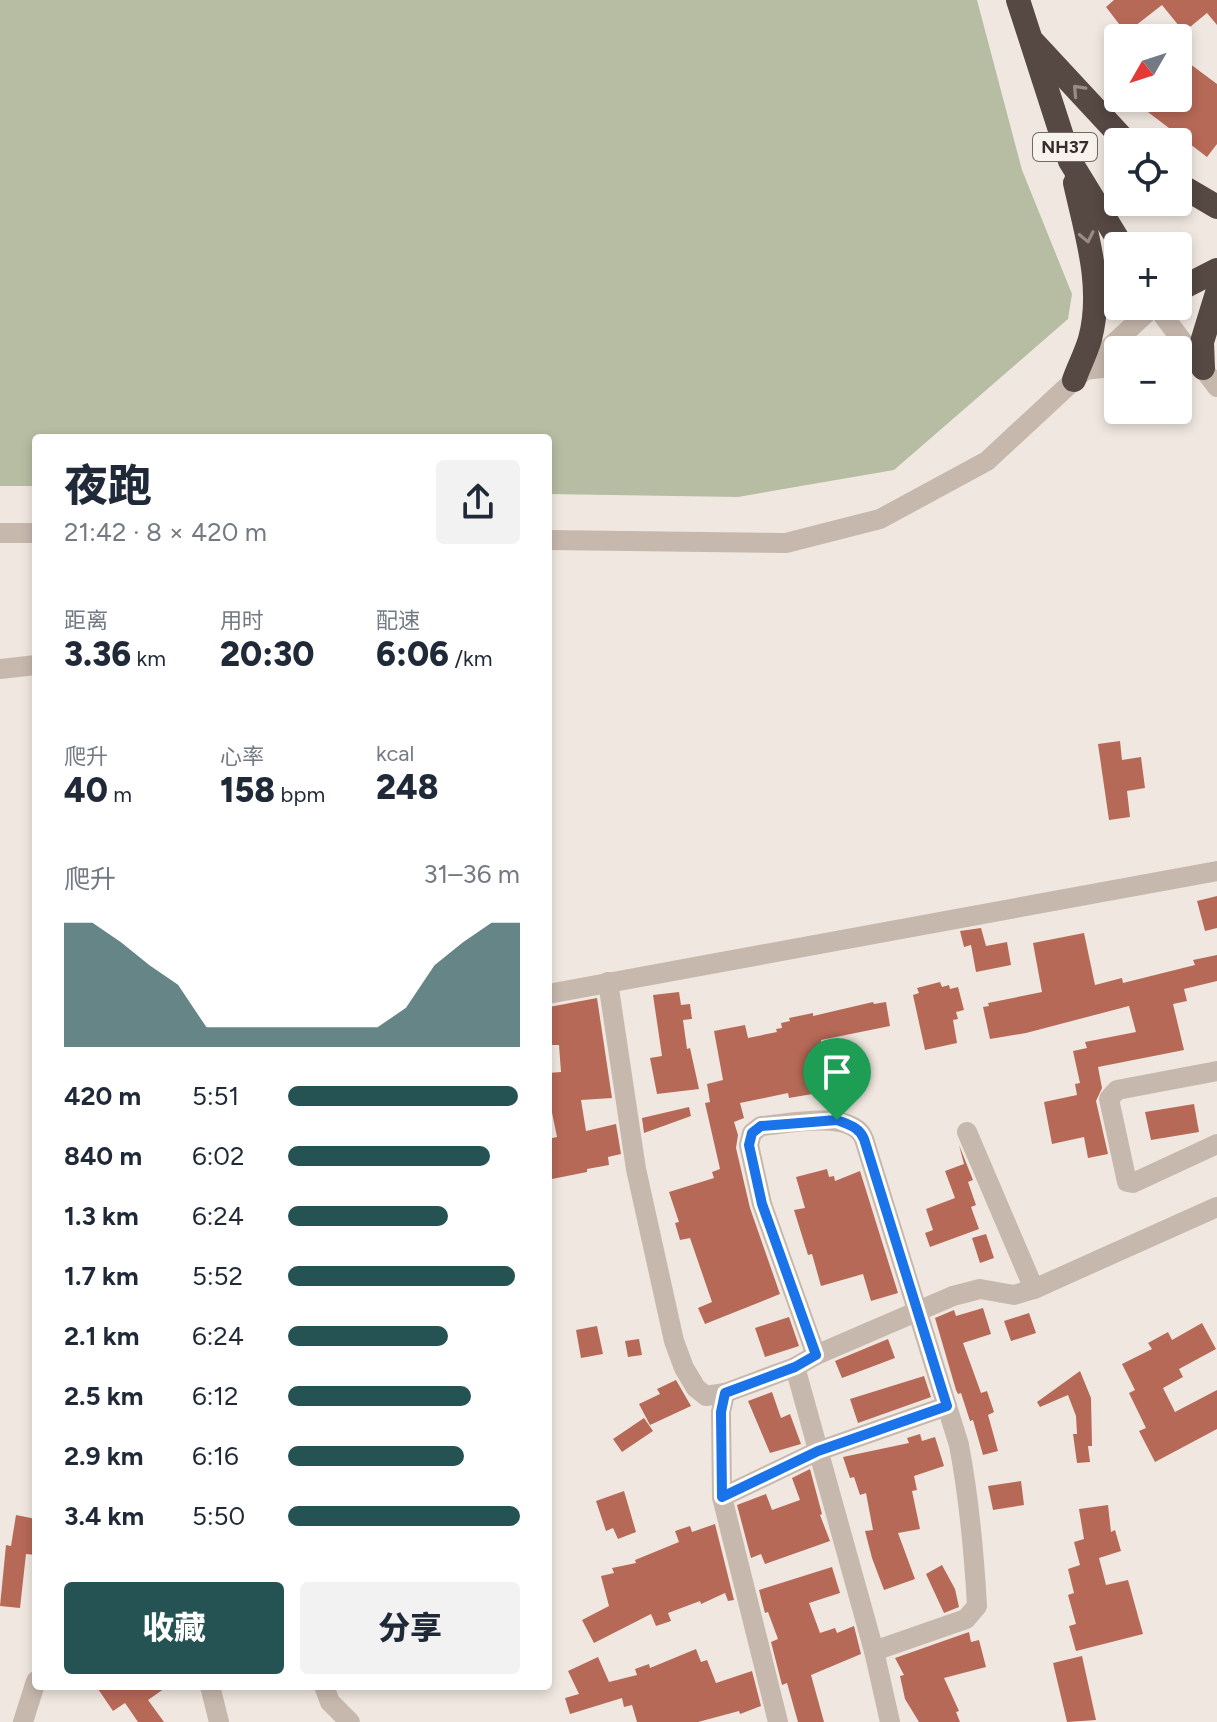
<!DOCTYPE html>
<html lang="zh">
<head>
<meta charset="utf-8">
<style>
  :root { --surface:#fff; --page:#f2f2f3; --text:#1f2937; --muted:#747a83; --accent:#255253 }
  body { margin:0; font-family:Figtree,"Noto Sans SC",sans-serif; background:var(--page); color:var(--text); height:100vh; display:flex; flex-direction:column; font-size:30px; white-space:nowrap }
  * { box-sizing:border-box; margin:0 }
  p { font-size:26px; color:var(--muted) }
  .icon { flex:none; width:44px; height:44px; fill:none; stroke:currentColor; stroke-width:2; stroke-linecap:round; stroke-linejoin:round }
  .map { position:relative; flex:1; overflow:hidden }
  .panel { position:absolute; left:32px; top:434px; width:520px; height:1256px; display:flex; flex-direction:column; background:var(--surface); border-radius:8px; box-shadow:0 4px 12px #0003 }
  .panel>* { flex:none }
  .needle { width:52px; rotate:231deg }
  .buttons { position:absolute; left:1104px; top:24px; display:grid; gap:16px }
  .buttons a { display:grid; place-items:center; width:88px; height:88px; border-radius:8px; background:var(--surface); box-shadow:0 4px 12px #0003; font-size:40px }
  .pin { position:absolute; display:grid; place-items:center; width:68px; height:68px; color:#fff; margin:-82px -34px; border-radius:50% 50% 50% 0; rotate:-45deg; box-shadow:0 0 8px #0007 }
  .pin .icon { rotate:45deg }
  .round { display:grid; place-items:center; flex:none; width:84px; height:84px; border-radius:8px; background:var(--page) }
  .head { display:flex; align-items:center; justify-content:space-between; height:136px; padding:0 32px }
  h1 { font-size:44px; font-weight:800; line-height:60px }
  .metrics { display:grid; grid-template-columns:repeat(3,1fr); gap:12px; height:136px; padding:8px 32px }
  .metrics div { display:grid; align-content:center }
  .metrics b { font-size:34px; font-weight:800 }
  .metrics small { font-size:22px; font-weight:400 }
  .metrics p { font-size:22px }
  .chart { height:224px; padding:16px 32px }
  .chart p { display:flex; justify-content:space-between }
  .chart svg { width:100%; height:144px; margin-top:8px; fill:var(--accent); opacity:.7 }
  .button { display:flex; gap:16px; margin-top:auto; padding:16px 32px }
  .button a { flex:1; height:92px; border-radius:8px; background:var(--accent); color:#fff; font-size:32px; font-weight:800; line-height:92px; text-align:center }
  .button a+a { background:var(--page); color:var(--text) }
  ul { padding:0 32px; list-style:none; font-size:26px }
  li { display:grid; grid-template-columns:128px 96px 1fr; align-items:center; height:60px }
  li i { height:20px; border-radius:10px; background:var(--accent) }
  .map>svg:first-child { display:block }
</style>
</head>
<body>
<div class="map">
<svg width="1217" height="1722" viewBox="0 0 1217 1722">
  <rect width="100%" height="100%" fill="#f0e8e0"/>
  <path fill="#b6bda2" d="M 0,0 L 977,0 L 1022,170 L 1072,294 L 1068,319 L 894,470 L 738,497 L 548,494 L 548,438 L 36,438 L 36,486 L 0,486 Z"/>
  <g fill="#b76957">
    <path d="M 1114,0 L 1217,0 L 1217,25 L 1207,13 L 1184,32 L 1162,5 L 1126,33 L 1106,7 Z"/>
    <path d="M 1178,55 L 1217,84 L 1217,144 L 1207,157 L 1144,109 L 1152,98 L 1178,98 Z"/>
    <path d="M 1120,741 L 1122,760 L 1141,757 L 1145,788 L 1127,791 L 1130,817 L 1109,820 L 1098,744 Z"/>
    <path d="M 1217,896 L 1217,928 L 1205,931 L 1197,901 Z"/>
    <path d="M 981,928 L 986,946 L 1007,942 L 1011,965 L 976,972 L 971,945 L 964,947 L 960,931 Z"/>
    <path d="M 1084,933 L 1095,985 L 1122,978 L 1123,983 L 1195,965 L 1193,960 L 1217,955 L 1217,981 L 1184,989 L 1187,1001 L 1173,1004 L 1184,1050 L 1098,1067 L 1102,1088 L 1096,1101 L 1108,1154 L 1088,1158 L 1084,1137 L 1052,1144 L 1044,1102 L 1077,1095 L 1075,1084 L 1080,1083 L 1073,1051 L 1087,1048 L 1085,1042 L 1136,1032 L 1129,1006 L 1026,1033 L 990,1039 L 983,1007 L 989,1006 L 988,1003 L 1042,992 L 1033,943 Z"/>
    <path d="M 940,982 L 942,987 L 949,985 L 950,989 L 958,987 L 964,1010 L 956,1012 L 958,1019 L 953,1020 L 957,1043 L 925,1050 L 913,995 L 919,993 L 917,988 Z"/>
    <path d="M 679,992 L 681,1005 L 690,1004 L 692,1019 L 683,1020 L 687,1049 L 690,1048 L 699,1089 L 657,1094 L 650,1058 L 662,1056 L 653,995 Z"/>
    <path d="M 597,998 L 612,1098 L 581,1100 L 586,1131 L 616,1124 L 621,1154 L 608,1157 L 609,1165 L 587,1169 L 587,1172 L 552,1179 L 548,1139 L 557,1137 L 548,1093 L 548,1073 L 561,1072 L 559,1045 L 551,1045 L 549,1007 Z"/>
    <path d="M 873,1002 L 874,1004 L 886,1002 L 890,1026 L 821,1040 L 830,1091 L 789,1098 L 788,1093 L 740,1103 L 744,1118 L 734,1122 L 738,1135 L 736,1148 L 750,1208 L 780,1294 L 705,1324 L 698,1308 L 712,1302 L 690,1238 L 680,1240 L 675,1223 L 679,1222 L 669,1192 L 714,1178 L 712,1172 L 720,1169 L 705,1103 L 710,1102 L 707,1084 L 723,1080 L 714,1031 L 745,1025 L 748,1038 L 777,1032 L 776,1029 L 782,1028 L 781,1023 L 790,1021 L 789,1018 L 813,1013 L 813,1016 Z"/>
    <path d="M 1194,1104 L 1199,1132 L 1151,1140 L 1145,1112 Z"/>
    <path d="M 689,1107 L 691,1116 L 644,1133 L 642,1118 Z"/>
    <path d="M 959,1145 L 973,1180 L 968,1182 L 976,1205 L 971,1207 L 979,1229 L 930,1247 L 925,1233 L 933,1230 L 926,1209 L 955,1198 L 945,1171 L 964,1164 Z"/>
    <path d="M 827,1169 L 829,1177 L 834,1176 L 835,1181 L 860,1171 L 898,1293 L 871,1301 L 863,1274 L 821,1286 L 812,1254 L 808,1255 L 794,1210 L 805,1208 L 796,1177 Z"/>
    <path d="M 986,1234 L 994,1258 L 980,1263 L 972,1238 Z"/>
    <path d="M 983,1308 L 991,1334 L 963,1343 L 981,1393 L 987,1391 L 994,1412 L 988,1415 L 998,1451 L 983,1455 L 973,1420 L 970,1421 L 961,1393 L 958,1394 L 956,1390 L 935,1318 L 954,1310 L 956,1316 Z"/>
    <path d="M 1029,1313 L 1036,1333 L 1011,1341 L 1004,1321 Z"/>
    <path d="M 789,1317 L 799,1346 L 765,1357 L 755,1328 Z"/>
    <path d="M 1202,1323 L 1216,1349 L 1179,1369 L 1183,1377 L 1163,1388 L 1175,1412 L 1217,1390 L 1217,1429 L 1155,1462 L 1139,1431 L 1146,1428 L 1129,1393 L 1135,1390 L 1122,1364 L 1152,1349 L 1148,1343 L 1168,1332 L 1172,1340 Z"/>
    <path d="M 597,1326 L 603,1354 L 581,1358 L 576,1330 Z"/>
    <path d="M 639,1339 L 642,1355 L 628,1357 L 625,1341 Z"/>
    <path d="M 888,1339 L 895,1358 L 842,1378 L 835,1361 Z"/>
    <path d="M 1080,1371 L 1091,1398 L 1092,1446 L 1088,1446 L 1090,1462 L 1077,1463 L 1073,1434 L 1077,1434 L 1076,1416 L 1068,1395 L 1040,1407 L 1037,1402 Z"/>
    <path d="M 924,1376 L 931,1397 L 858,1423 L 850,1399 Z"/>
    <path d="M 676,1380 L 691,1406 L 650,1425 L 639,1404 L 660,1394 L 657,1389 Z"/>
    <path d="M 772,1392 L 781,1418 L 790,1414 L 801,1444 L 770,1453 L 748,1401 Z"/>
    <path d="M 644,1418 L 653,1431 L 622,1452 L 613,1439 Z"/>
    <path d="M 920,1434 L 922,1441 L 935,1437 L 944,1466 L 914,1476 L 917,1490 L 912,1491 L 920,1529 L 898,1533 L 915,1579 L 884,1590 L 872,1558 L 865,1531 L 873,1530 L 866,1493 L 860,1495 L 854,1477 L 850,1478 L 843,1457 L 909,1443 L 907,1438 Z"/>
    <path d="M 810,1469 L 822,1514 L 820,1515 L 830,1541 L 765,1564 L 761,1554 L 751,1558 L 737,1505 L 766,1494 L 772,1510 L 800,1500 L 792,1478 Z"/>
    <path d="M 1021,1481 L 1024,1505 L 993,1510 L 988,1486 Z"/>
    <path d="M 624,1491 L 636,1532 L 618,1539 L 613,1528 L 606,1531 L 596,1501 Z"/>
    <path d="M 1108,1505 L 1111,1532 L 1115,1530 L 1121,1551 L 1099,1558 L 1106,1585 L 1128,1580 L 1143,1634 L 1076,1651 L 1069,1626 L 1076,1624 L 1068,1595 L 1074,1593 L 1068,1569 L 1080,1565 L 1074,1542 L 1084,1539 L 1079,1509 Z"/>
    <path d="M 16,1515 L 36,1519 L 36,1555 L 26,1554 L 20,1608 L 0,1606 L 6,1545 L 11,1546 Z"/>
    <path d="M 715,1524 L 734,1600 L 728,1601 L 725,1593 L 701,1604 L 700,1601 L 668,1613 L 671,1621 L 656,1626 L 651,1614 L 594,1643 L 582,1620 L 609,1606 L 601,1576 L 614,1573 L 612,1568 L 636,1563 L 635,1560 L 679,1542 L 675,1531 L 690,1526 L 692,1532 Z"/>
    <path d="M 942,1565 L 955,1589 L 959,1607 L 944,1613 L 926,1574 Z"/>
    <path d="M 832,1567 L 840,1593 L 809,1603 L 820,1633 L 835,1628 L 837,1633 L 854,1626 L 861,1654 L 811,1675 L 824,1722 L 798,1722 L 787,1683 L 782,1685 L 771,1642 L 778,1639 L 768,1612 L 765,1613 L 759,1590 Z"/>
    <path d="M 969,1632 L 971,1642 L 979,1640 L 986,1667 L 944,1678 L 959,1711 L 956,1712 L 960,1722 L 919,1722 L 905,1699 L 900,1676 L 904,1675 L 895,1658 Z"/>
    <path d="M 696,1649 L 701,1662 L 707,1660 L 716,1683 L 752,1671 L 761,1706 L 740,1714 L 739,1711 L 698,1722 L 637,1722 L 632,1705 L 624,1707 L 622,1698 L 570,1714 L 565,1698 L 579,1694 L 568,1671 L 598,1657 L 609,1682 L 637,1675 L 635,1669 L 649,1664 L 650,1668 Z"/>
    <path d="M 1082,1656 L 1096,1720 L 1067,1722 L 1053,1663 Z"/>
    <path d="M 96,1686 L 168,1686 L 148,1700 L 164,1722 L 138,1722 L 125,1703 L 113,1711 Z"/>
  </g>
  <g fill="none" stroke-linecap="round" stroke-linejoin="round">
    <g stroke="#c7b8ad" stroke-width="20">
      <path d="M 1156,306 L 1217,387"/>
      <path d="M 1085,370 L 1118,366"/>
      <path d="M 0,533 L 36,533"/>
      <path d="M 548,540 L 786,543 L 880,519 L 987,461 L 1154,306"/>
      <path d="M 0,669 L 36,665"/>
      <path d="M 608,982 L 636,1169 L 674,1341 L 684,1368 L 696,1388 L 706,1396 L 725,1393"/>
      <path d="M 548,994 L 1217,871"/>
      <path d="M 1217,1071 L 1117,1090 L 1109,1099 L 1127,1182 L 1133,1183 L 1217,1144"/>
      <path d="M 967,1132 L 1034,1289"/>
      <path d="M 816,1355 L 762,1204 L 749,1145 L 752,1133 L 761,1126 C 788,1124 853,1109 864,1139 L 959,1445 C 969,1498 974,1552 977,1606 L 966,1619 L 874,1651"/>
      <path d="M 795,1367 L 874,1651 L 890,1722"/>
      <path d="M 722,1497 L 818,1451 L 947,1406"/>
      <path d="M 210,1686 L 219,1722"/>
      <path d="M 324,1686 L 330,1702 L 350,1722"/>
      <path d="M 23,1722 L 36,1681"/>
      <path d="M 778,1722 L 722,1497 L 721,1412 L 725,1393 L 795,1367 L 816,1355 L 953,1296 L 980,1289 L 1014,1295 L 1034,1289 L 1217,1207"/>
    </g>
    <g stroke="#564843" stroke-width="24">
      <path d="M 1018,0 L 1070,161 L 1122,246"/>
      <path d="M 1034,43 L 1126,142"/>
      <path d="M 1178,184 L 1217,207"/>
      <path d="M 1178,290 L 1217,270"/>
      <path d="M 1203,368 L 1202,342 L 1217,293"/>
      <path d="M 1074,380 C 1079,366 1086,353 1090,339 C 1104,287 1086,233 1075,183"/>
    </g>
  </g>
  <defs><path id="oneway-chevron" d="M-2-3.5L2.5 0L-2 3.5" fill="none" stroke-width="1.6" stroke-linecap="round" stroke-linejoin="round" transform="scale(2)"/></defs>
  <g stroke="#978c87">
    <use href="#oneway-chevron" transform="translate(1078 90) rotate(-133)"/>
    <use href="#oneway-chevron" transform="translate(1087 237) rotate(78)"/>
  </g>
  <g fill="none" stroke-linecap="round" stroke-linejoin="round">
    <defs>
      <path id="route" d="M 837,1120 C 849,1125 859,1127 864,1139 L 947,1406 L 818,1451 L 722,1497 L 721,1412 L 725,1393 L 795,1367 L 816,1355 L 762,1204 L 749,1145 L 752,1133 L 761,1126 Z"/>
    </defs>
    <use href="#route" stroke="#fff" stroke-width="16"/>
    <use href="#route" stroke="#1a73e8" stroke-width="10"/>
  </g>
  <g text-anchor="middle" stroke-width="7" stroke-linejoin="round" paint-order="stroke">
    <rect fill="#f8f2ec" stroke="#706965" stroke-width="2" x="1033" y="133" width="64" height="28" rx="6"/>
    <g font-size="18" font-weight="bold" fill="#362e2b">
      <text x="1065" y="153">NH37</text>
    </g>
  </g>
</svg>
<div class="buttons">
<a><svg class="needle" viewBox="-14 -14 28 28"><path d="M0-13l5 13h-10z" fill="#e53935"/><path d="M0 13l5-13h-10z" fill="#747a83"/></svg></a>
<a><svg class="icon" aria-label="locate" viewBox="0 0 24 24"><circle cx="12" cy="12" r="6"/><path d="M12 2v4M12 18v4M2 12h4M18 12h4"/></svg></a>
<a>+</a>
<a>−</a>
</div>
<div class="pin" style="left:837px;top:1120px;background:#1e9e55"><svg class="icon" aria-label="arrive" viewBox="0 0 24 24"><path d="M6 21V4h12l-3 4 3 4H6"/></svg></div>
<section class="panel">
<div class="head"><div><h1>夜跑</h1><p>21:42 · 8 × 420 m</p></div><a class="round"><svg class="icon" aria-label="share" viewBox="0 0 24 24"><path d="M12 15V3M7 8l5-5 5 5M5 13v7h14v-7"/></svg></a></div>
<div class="metrics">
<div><p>距离</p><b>3.36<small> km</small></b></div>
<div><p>用时</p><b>20:30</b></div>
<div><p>配速</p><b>6:06<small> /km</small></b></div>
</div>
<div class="metrics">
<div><p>爬升</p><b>40<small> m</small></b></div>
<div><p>心率</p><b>158<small> bpm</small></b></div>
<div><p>kcal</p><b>248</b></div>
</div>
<div class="chart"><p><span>爬升</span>31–36 m</p>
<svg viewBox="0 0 160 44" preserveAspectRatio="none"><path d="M0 44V6L10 6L20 12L30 19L40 25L50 38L60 38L70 38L80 38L90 38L100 38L110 38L120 32L130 19L140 12L150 6L160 6V44z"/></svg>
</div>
<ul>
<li><b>420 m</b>5:51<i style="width:99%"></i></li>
<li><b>840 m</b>6:02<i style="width:87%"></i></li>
<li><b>1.3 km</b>6:24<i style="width:69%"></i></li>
<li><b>1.7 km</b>5:52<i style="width:98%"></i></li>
<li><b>2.1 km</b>6:24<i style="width:69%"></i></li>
<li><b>2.5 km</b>6:12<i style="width:79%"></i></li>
<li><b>2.9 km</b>6:16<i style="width:76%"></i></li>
<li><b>3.4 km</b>5:50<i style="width:100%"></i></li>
</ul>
<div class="button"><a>收藏</a><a>分享</a></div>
</section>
</div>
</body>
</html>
